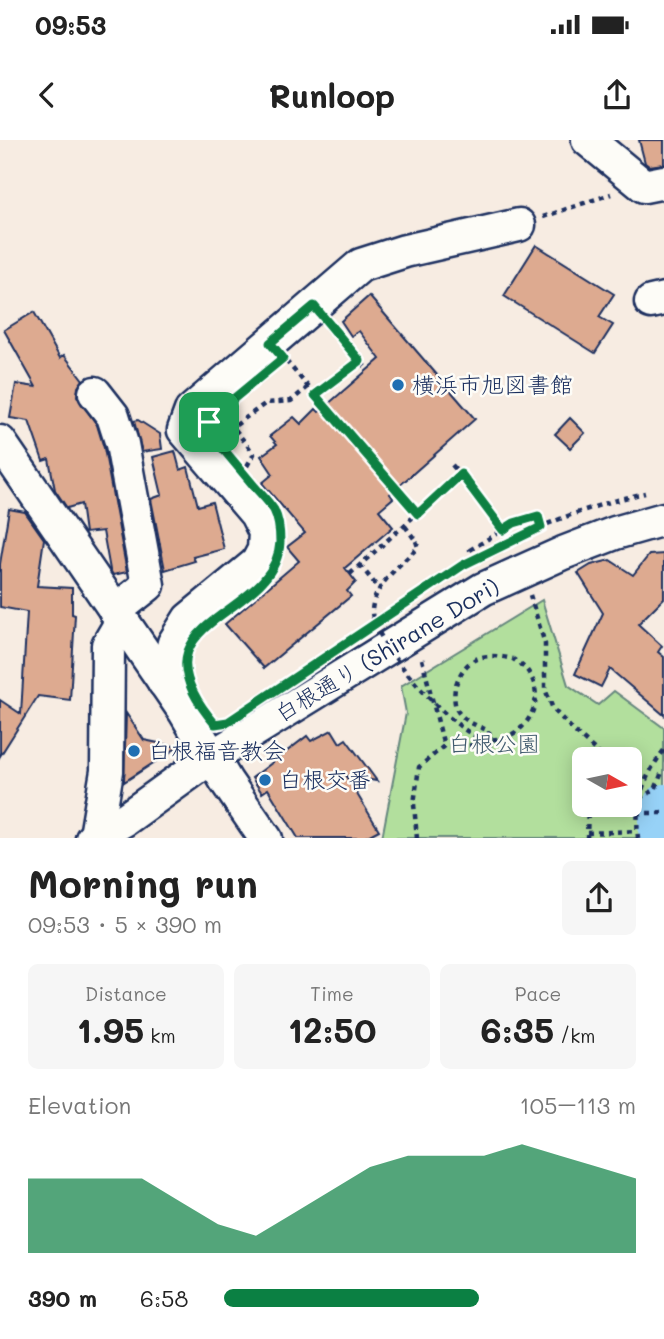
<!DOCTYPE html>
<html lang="en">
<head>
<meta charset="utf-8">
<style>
  :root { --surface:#fff; --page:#f6f6f6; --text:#222; --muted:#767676; --accent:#0b8043 }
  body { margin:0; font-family:Mali,"Klee One",sans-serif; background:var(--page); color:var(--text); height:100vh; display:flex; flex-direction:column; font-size:26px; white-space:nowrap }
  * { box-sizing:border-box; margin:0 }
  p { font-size:23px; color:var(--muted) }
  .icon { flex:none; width:38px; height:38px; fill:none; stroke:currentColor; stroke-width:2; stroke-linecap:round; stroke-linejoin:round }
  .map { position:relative; height:698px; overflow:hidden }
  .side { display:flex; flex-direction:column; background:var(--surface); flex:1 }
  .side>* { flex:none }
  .needle { width:46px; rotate:99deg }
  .tools { position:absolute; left:572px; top:607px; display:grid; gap:14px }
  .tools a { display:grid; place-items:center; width:70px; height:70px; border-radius:10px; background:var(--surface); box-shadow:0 4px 18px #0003; font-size:35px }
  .pin { position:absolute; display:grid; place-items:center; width:60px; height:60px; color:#fff; margin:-30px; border-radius:14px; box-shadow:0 4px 10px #0006 }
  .round { display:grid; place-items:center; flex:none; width:74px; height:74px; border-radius:10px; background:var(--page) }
  .overview { display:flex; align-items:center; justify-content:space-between; height:119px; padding:0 28px }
  h1 { font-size:38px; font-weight:700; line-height:52px }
  .metrics { display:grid; grid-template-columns:repeat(3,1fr); gap:10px; height:119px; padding:7px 28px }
  .metrics div { display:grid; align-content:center; border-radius:10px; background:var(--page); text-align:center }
  .metrics b { font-size:35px; font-weight:700 }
  .metrics small { font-size:19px; font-weight:400 }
  .metrics p { font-size:19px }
  .chart { height:196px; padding:14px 28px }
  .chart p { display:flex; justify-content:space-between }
  .chart svg { width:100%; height:126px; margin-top:7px; fill:var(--accent); opacity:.7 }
  ul { padding:0 28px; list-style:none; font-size:23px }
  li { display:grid; grid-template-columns:112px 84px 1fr; align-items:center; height:52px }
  li i { height:18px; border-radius:9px; background:var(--accent) }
  .status { display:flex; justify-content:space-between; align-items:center; height:49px; padding:0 35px; background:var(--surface); direction:ltr }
  .status svg { height:19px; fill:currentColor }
  header { display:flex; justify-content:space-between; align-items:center; height:91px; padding:0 28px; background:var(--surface); font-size:32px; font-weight:700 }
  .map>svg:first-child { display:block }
</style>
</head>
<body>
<div class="status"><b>09:53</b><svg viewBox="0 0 49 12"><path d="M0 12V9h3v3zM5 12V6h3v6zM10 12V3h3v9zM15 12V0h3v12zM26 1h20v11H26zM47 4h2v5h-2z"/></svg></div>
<header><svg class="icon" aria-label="back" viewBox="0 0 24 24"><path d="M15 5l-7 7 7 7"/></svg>Runloop<svg class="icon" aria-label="share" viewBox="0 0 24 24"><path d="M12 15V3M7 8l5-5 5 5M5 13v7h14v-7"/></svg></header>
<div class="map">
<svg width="664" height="699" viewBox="0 0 664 699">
  <rect width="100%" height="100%" fill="#f7ece2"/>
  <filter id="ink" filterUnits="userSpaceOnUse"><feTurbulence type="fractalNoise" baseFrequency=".0143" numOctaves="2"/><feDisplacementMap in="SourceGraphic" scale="14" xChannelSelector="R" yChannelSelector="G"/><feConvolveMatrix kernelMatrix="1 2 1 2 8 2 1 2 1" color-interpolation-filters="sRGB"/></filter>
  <g filter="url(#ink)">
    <path fill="#b2df9d" stroke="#66877e" stroke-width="2" fill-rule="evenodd" d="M 542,460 L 568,545 L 598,565 L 614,551 L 664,588 L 664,698 L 382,698 L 406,573 L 401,546 ZM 584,620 L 630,620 L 630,665 L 584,665 Z"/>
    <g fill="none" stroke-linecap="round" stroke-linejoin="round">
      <path stroke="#97d2f7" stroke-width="42" d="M 659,699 L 660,678 L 664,665"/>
    </g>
    <g fill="#ddaa90" stroke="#1b2f5e" stroke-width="2">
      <path d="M 639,0 L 664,0 L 664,24 L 649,26 L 645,23 Z"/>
      <path d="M 536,105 L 614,154 L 599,177 L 613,185 L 595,213 L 504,156 Z"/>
      <path d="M 369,156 L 475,279 L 390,354 L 393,358 L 379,370 L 393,387 L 345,428 L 356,442 L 347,451 L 351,456 L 264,528 L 225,484 L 299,421 L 287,407 L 305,393 L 262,343 L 273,334 L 261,316 L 277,304 L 270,296 L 294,277 L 301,284 L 316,269 L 319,272 L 380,219 L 359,191 L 351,196 L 341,181 Z"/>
      <path d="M 34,172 L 60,218 L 64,215 L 83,240 L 78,247 L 77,256 L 97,285 L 104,308 L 127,432 L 113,435 L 110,430 L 103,391 L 85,393 L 81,364 L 67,368 L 55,350 L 49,319 L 43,321 L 29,281 L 10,278 L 16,244 L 36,247 L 4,190 Z"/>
      <path d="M 570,278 L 585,293 L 570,308 L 555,294 Z"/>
      <path d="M 138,280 L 160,294 L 162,309 L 142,312 L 134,281 Z"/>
      <path d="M 175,311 L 180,330 L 188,327 L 198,366 L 212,362 L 224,409 L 193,417 L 195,421 L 165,430 L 151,359 L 162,355 L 153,317 Z"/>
      <path d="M 9,369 L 25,372 L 44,399 L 37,446 L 72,448 L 72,474 L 75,475 L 70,560 L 38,556 L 0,616 L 0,560 L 21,574 L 27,472 L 0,467 L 0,424 Z"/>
      <path d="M 664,414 L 664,458 L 638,484 L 662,506 L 658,512 L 664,517 L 664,575 L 610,529 L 601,547 L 575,534 L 603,473 L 578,433 L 591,425 L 610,420 L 633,435 L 649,415 Z"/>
      <path d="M 126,573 L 144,600 L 178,607 L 124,642 Z"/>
      <path d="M 332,590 L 340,603 L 346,599 L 377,641 L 346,636 L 379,690 L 364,698 L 298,698 L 268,649 L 262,653 L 252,638 L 307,596 L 311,601 Z"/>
    </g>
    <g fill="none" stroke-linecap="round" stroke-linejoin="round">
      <defs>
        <g id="minor">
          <path d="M 588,0 L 644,46 L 664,42"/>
          <path d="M 651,162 L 664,159"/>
          <path d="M 95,253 L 113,276 L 122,304 L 148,445 L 115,471"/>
          <path d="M 0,302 L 185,572 L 226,641 L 266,699"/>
          <path d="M 164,542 L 174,503 L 189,479 L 257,423 L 264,410 L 265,392 L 256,374 L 184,290 L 191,271 L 361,125 L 405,111 L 519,85"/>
          <path d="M 96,696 L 107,631 L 108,505 L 122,481"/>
          <path d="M 92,699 L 124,680 L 213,616 L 483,449 L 563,413 L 615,393 L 664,379"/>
        </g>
      </defs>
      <use href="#minor" stroke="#1b2f5e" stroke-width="37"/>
      <g stroke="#1b2f5e" stroke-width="4.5" stroke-dasharray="5 5" stroke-linecap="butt">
        <path d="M 543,77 L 611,54"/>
        <path d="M 329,185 L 368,230"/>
        <path d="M 286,221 L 418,374"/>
        <path d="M 315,255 L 360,221"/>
        <path d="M 452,325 L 475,350 L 503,390"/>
        <path d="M 247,326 L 254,314 L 234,288 L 236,285 L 266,263 L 291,261 L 308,247"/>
        <path d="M 405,386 L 416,401"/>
        <path d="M 475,419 L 470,410 L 514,383 L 538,376 L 541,387"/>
        <path d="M 360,425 L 379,449"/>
        <path d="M 350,434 L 461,334"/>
        <path d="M 433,445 C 496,402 571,370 645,353"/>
        <path d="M 530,455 L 545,504 L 545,549 L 553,569 L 574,591 L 606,620"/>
        <path d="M 422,519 L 444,606"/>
        <path d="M 630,631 L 645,640"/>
        <path d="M 639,658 L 655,650 L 662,632"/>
        <path d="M 637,673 L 664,673"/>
        <path d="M 587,693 L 637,691"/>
        <path d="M 417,699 L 414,664 L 419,627 L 444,606 L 490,605 L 489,591 C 478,586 463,581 457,570 C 454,564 454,555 455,548 C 464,516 484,512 513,519"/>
        <path d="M 587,699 L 588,665"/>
        <path d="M 638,699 C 635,661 642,640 664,610"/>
      </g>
      <use href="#minor" stroke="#fdfcf7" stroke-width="32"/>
      <path stroke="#1b2f5e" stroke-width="4.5" stroke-dasharray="5 5" stroke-linecap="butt" d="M 416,401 L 418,407 C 402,424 373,445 372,471 C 371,500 452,591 481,598 C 522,608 552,560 526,529 C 523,526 517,522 513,519"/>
    </g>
  </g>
  <g fill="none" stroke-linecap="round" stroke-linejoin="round" filter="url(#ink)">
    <defs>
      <path id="route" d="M 314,166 L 360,221 L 315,255 L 418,374 L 461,334 L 503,390 L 514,383 L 538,376 L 541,387 L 463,425 L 228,582 L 215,584 C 123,476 276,481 280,402 C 280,391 279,380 274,370 C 269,362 260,353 254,346 C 239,328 224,310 209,292 L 209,282 L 220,270 L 283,218 L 270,203 Z"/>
    </defs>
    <use href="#route" stroke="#fff" stroke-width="14"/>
    <use href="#route" stroke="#0b8043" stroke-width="9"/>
  </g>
  <g fill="#1f6fb2" stroke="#fdfcf7" stroke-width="2.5">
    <circle cx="398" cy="245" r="7"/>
    <circle cx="134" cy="611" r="7"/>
    <circle cx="265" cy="640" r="7"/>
  </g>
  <g text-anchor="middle" stroke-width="5" stroke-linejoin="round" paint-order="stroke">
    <g font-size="23" fill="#1b2f5e" stroke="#fdfcf7" text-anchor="start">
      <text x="412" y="253">横浜市旭図書館</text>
      <text x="148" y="619">白根福音教会</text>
      <text x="279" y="648">白根交番</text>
    </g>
    <g font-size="23" fill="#1b2f5e" stroke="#fdfcf7">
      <text transform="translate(387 510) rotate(-31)" y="8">白根通り (Shirane Dori)</text>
    </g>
    <g font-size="23" fill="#415b6e" stroke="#fdfcf7">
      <text x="494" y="612">白根公園</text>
    </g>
  </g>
</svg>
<div class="tools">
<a><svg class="needle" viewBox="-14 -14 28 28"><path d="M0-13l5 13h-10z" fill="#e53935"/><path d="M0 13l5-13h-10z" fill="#767676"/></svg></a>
</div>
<div class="pin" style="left:209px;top:282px;background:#1e9e55"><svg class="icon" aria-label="arrive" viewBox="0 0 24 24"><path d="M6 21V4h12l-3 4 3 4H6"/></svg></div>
</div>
<section class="side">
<div class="overview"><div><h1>Morning run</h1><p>09:53 · 5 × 390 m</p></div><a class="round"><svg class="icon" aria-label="share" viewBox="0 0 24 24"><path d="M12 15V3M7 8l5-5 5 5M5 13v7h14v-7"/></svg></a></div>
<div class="metrics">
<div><p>Distance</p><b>1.95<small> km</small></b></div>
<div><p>Time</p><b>12:50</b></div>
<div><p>Pace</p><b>6:35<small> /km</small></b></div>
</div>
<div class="chart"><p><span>Elevation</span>105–113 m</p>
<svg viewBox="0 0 160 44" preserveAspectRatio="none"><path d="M0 44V18L10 18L20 18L30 18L40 26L50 34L60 38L70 30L80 22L90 14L100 10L110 10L120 10L130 6L140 10L150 14L160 18V44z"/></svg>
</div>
<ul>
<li><b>390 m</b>6:58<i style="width:62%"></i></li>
</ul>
</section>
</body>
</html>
